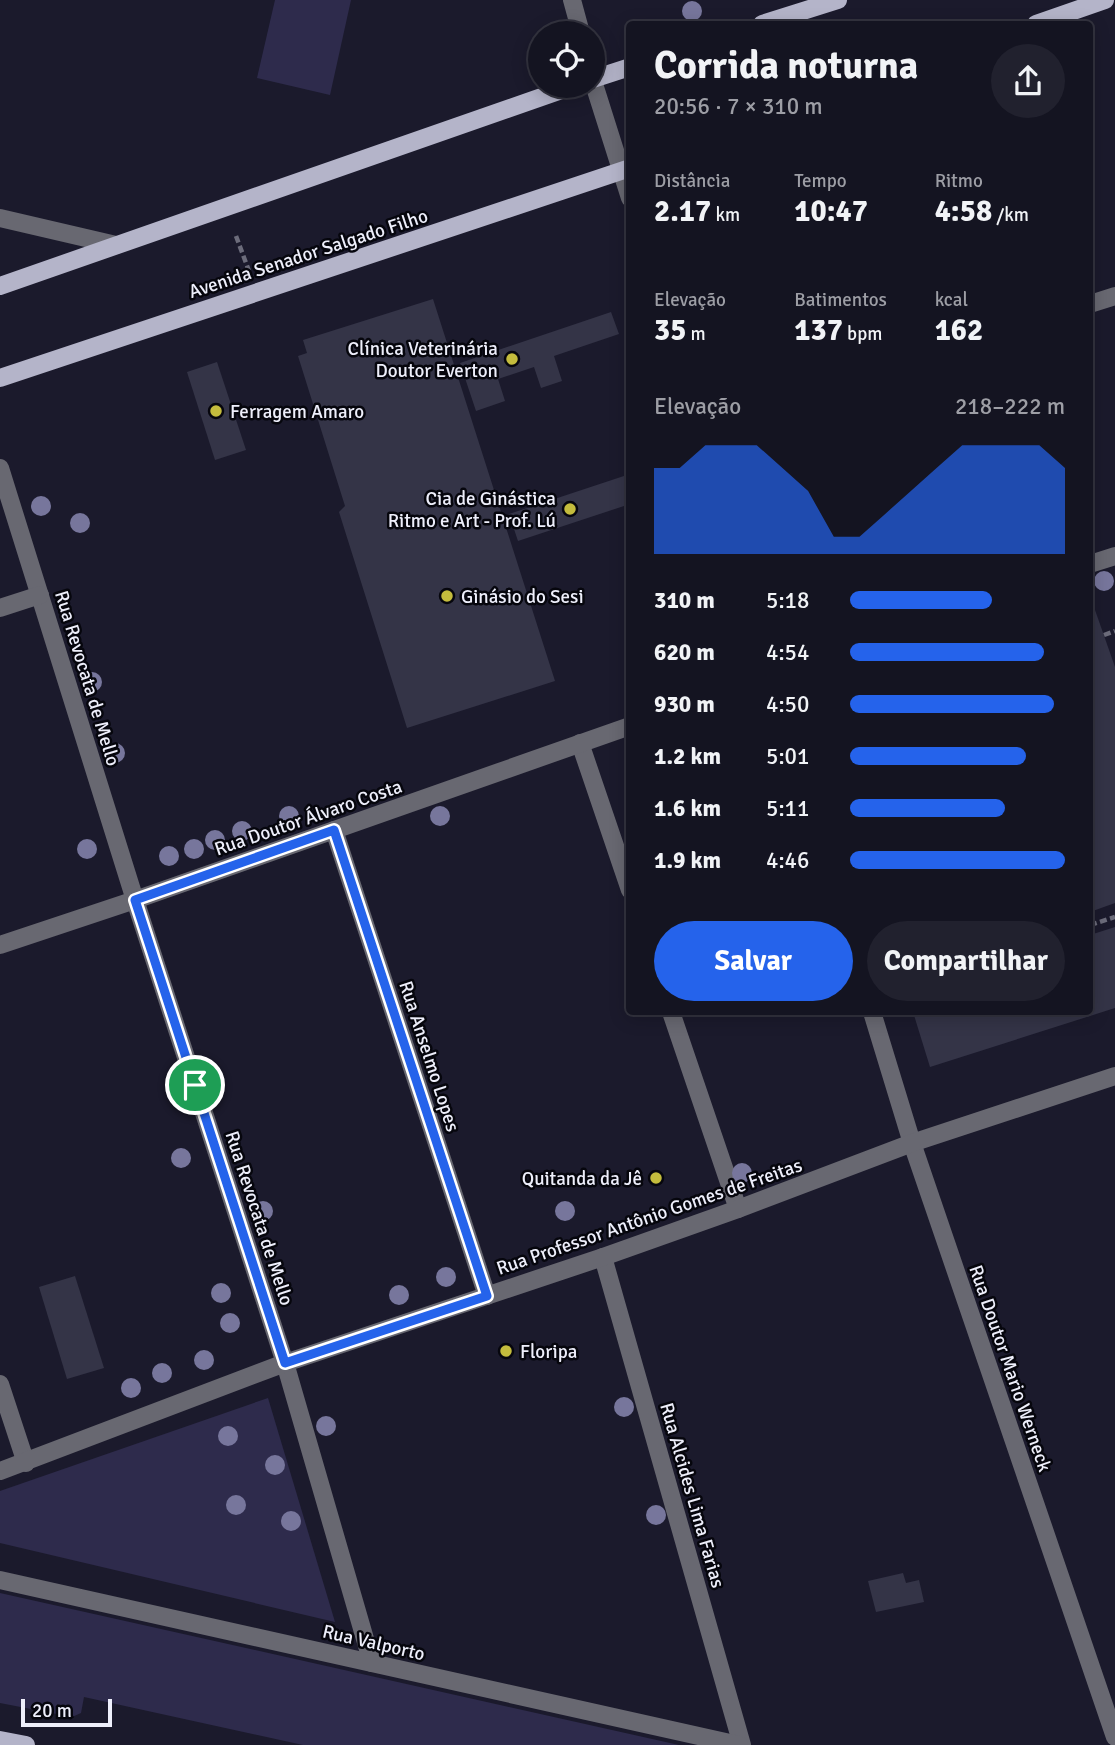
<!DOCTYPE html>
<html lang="pt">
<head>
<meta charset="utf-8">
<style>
  :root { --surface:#141421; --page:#21212e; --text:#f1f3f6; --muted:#9d9ea5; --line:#33333f; --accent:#2563eb }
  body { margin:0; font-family:Signika,sans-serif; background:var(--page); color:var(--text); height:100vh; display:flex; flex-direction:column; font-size:26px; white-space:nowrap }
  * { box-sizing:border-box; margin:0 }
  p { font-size:23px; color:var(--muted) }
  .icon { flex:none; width:38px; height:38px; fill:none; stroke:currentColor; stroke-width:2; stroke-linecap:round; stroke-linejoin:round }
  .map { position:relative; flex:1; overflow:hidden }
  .drawer { position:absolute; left:626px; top:21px; width:467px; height:994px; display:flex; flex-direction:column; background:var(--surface); border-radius:7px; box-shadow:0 4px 18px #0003,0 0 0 2px var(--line) }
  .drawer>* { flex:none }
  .buttons { position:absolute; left:528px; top:21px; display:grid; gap:14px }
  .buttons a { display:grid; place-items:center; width:77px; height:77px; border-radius:50%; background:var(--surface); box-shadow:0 4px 18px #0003,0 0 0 2px var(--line); font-size:35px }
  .scale { position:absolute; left:21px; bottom:18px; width:91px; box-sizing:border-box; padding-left:7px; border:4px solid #eeeffb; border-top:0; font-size:19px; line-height:24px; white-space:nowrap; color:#eeeffb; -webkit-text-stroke:5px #06060d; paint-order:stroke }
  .pin { position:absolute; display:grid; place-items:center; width:60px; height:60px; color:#fff; margin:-30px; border:4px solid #fff; border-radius:50%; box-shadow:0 2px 7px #0007 }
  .round { display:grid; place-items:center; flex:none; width:74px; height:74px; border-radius:37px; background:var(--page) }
  .headline { display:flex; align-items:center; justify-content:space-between; height:119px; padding:0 28px }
  h1 { font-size:38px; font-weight:700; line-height:52px }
  .figures { display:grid; grid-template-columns:repeat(3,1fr); gap:10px; height:119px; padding:7px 28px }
  .figures div { display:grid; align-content:center }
  .figures b { font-size:30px; font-weight:700 }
  .figures small { font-size:19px; font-weight:400 }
  .figures p { font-size:19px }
  .chart { height:196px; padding:14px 28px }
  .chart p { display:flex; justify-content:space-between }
  .chart svg { width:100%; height:126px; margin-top:7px; fill:var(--accent); opacity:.7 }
  .cta { display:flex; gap:14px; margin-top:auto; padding:14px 28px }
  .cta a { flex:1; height:80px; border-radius:42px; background:var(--accent); color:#fff; font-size:28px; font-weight:700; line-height:80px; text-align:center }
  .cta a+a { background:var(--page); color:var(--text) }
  ul { padding:0 28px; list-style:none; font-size:23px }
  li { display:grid; grid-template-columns:112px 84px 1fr; align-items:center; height:52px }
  li i { height:18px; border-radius:9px; background:var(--accent) }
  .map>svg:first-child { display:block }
</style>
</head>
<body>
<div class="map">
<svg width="1115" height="1745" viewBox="0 0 1115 1745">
  <rect width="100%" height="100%" fill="#1b1a2c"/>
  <g fill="#2e2b4c">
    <path d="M 275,0 L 351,0 L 330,95 L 257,78 Z"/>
    <path d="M 268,1398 L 335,1622 L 0,1543 L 0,1491 Z"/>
    <path d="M 0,1593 L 679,1745 L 303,1745 L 84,1697 L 81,1713 L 72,1717 L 0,1703 Z"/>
  </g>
  <g fill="#343447">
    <path d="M 433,299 L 555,681 L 407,728 L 339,512 L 345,506 L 298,356 L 307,353 L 303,340 Z"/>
    <path d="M 611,312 L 619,334 L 554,356 L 562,381 L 541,388 L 534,367 L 498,379 L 505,401 L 476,411 L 460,363 Z"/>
    <path d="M 217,362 L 246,450 L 215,460 L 187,372 Z"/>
    <path d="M 630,474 L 630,504 L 518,541 L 509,514 Z"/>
    <path d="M 1095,610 L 1115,667 L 1115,903 L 1090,912 L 1090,611 Z"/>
    <path d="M 1115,927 L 1115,1008 L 930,1067 L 913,1012 L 1090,1012 L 1090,935 Z"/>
    <path d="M 75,1276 L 104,1368 L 67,1379 L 39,1287 Z"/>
    <path d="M 903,1573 L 906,1583 L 919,1580 L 924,1602 L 876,1612 L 868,1581 Z"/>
  </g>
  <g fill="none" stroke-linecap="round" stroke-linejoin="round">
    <g stroke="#6c6c7b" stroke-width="4.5" stroke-dasharray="7 3.5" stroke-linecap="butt">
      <path d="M 236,236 L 249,271"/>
      <path d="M 1104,635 L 1115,631"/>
      <path d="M 1090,925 L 1115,917"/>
    </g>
    <g stroke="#686871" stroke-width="18">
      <path d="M 572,0 L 581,33"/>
      <path d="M 593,81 L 630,198"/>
      <path d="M 1090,304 L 1115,296"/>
      <path d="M 0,468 L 135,900 L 285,1363 L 372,1663"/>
      <path d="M 1090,564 L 1115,556"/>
      <path d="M 0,608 L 40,595"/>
      <path d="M 580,743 L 630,890"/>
      <path d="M 334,830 L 487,1296"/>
      <path d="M 0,945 L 135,900 L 630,726"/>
      <path d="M 671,1012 L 738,1209"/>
      <path d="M 872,1012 L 912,1143 L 1115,1737"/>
      <path d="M 603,1257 L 742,1745"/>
      <path d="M 0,1384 L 26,1463"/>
      <path d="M 0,1471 L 285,1363 L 603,1257 L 738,1209 L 912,1143 L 1115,1076"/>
      <path d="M 0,1580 L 739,1745"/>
    </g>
    <path stroke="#686871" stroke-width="18" d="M 0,218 L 116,245"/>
    <g stroke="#b4b4c9" stroke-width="18">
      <path d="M 762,24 L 838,0"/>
      <path d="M 1036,24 L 1105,0"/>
      <path d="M 593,79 L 630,67"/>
      <path d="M 0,286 L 573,86"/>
      <path d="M 0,378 L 630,168"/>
      <path d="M 0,1740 L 26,1745"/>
    </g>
  </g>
  <g fill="#77769c">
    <circle cx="692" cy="11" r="10"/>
    <circle cx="41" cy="506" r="10"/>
    <circle cx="80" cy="523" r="10"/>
    <circle cx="1104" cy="581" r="10"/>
    <circle cx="92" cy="682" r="10"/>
    <circle cx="115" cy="753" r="10"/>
    <circle cx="289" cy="816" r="10"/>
    <circle cx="440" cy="816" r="10"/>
    <circle cx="242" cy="831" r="10"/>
    <circle cx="215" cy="840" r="10"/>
    <circle cx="87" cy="849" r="10"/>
    <circle cx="194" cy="849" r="10"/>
    <circle cx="169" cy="856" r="10"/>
    <circle cx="181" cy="1158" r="10"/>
    <circle cx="742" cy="1173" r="10"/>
    <circle cx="263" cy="1211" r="10"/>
    <circle cx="565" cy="1211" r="10"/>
    <circle cx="446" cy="1277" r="10"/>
    <circle cx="221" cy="1293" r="10"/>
    <circle cx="399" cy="1295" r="10"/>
    <circle cx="230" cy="1323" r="10"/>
    <circle cx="204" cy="1360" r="10"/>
    <circle cx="162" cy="1373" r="10"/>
    <circle cx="131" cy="1388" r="10"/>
    <circle cx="624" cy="1407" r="10"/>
    <circle cx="326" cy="1426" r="10"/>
    <circle cx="228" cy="1436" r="10"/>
    <circle cx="275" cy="1465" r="10"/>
    <circle cx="236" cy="1505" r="10"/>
    <circle cx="656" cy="1515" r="10"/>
    <circle cx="291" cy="1521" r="10"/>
  </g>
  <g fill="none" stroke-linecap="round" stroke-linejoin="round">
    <defs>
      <path id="route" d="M 334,830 L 487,1296 L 285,1363 L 135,900 Z"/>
    </defs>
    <use href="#route" stroke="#fff" stroke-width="14"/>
    <use href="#route" stroke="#2563eb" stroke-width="9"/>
  </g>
  <g fill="#c4bc3d" stroke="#06060d" stroke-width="2.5">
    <circle cx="512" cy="359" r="7"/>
    <circle cx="216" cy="411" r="7"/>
    <circle cx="570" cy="509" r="7"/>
    <circle cx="447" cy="596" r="7"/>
    <circle cx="656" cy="1178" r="7"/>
    <circle cx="506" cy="1351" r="7"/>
  </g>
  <g text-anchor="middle" stroke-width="5" stroke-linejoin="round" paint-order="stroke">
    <g font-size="19" fill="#eeeffb" stroke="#06060d">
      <text transform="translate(308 253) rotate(-18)" y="7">Avenida Senador Salgado Filho</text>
      <text transform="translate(88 678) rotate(73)" y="7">Rua Revocata de Mello</text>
      <text transform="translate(308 817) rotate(-19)" y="7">Rua Doutor Álvaro Costa</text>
      <text transform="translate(430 1056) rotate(72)" y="7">Rua Anselmo Lopes</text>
      <text transform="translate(649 1216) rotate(-19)" y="7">Rua Professor Antônio Gomes de Freitas</text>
      <text transform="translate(260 1218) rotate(72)" y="7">Rua Revocata de Mello</text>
      <text transform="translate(1011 1368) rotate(71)" y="7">Rua Doutor Mario Werneck</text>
      <text transform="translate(693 1495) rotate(74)" y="7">Rua Alcides Lima Farias</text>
      <text transform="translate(374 1642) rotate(13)" y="7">Rua Valporto</text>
    </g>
    <g font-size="19" fill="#eeeffb" stroke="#06060d" text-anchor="end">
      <text x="498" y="355">Clínica Veterinária<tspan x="498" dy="22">Doutor Everton</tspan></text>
      <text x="230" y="418" text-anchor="start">Ferragem Amaro</text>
      <text x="556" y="505">Cia de Ginástica<tspan x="556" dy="22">Ritmo e Art - Prof. Lú</tspan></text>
      <text x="461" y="603" text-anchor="start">Ginásio do Sesi</text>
      <text x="642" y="1185">Quitanda da Jê</text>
      <text x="520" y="1358" text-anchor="start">Floripa</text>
    </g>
  </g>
</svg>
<div class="buttons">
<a><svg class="icon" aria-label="locate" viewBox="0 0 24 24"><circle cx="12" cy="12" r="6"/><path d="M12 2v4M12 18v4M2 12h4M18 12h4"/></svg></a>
</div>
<div class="scale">20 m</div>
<div class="pin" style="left:195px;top:1085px;background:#1e9e55"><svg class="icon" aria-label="arrive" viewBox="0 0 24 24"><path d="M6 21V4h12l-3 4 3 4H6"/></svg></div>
<section class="drawer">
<div class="headline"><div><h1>Corrida noturna</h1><p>20:56 · 7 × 310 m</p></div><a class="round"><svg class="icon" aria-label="share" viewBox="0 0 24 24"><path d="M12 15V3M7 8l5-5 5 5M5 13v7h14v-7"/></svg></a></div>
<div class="figures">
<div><p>Distância</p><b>2.17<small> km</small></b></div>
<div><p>Tempo</p><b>10:47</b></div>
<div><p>Ritmo</p><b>4:58<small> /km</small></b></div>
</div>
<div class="figures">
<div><p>Elevação</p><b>35<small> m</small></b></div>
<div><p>Batimentos</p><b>137<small> bpm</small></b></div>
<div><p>kcal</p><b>162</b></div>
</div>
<div class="chart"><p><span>Elevação</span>218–222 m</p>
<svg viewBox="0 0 160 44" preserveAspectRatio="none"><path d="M0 44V14L10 14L20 6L30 6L40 6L50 14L60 22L70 38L80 38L90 30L100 22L110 14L120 6L130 6L140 6L150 6L160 14V44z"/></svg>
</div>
<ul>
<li><b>310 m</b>5:18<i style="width:66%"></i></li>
<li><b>620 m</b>4:54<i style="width:90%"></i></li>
<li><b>930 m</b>4:50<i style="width:95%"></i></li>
<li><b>1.2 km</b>5:01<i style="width:82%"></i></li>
<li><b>1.6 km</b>5:11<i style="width:72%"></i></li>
<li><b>1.9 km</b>4:46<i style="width:100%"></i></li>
</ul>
<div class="cta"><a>Salvar</a><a>Compartilhar</a></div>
</section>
</div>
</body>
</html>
